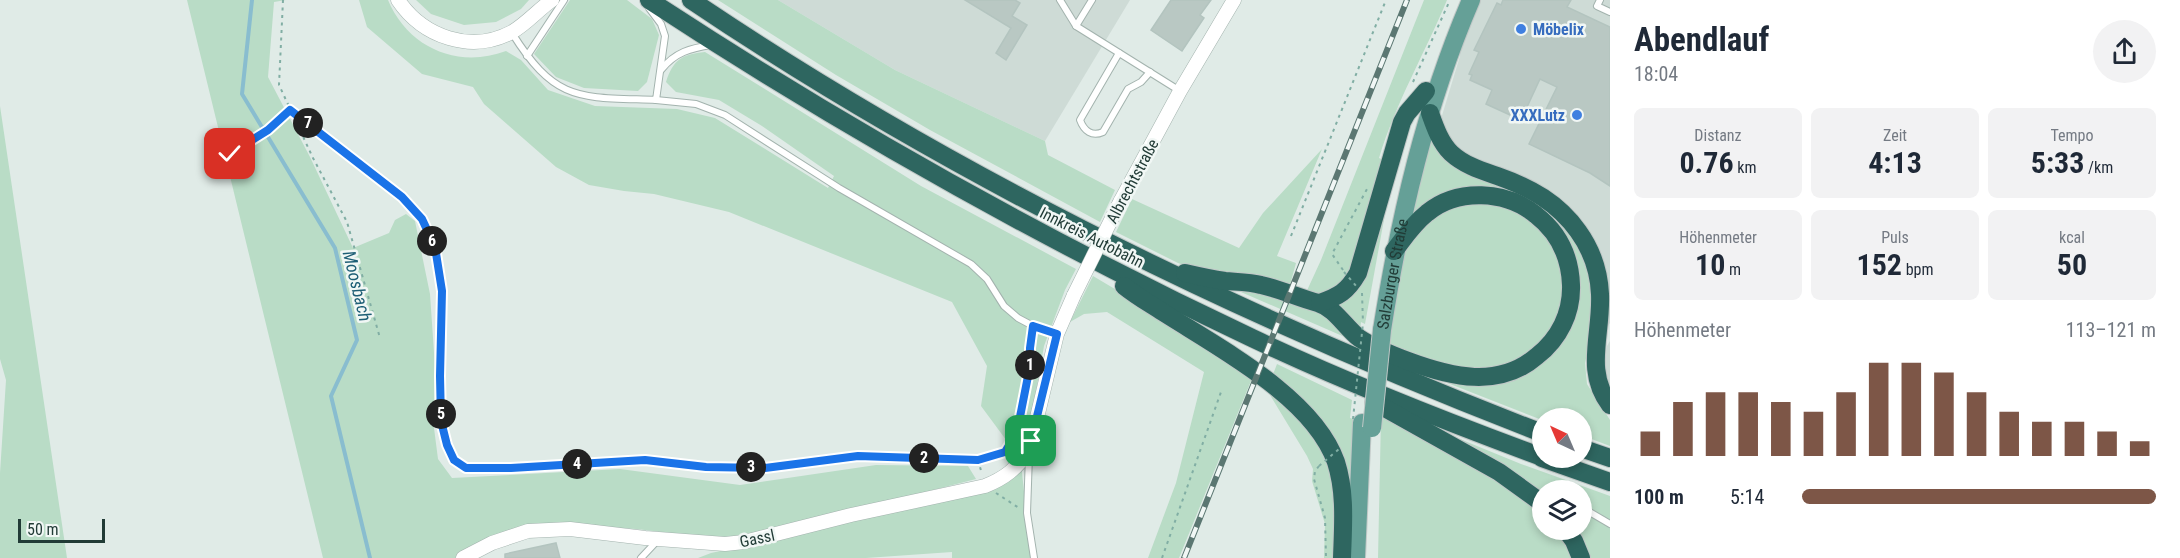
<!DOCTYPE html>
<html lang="de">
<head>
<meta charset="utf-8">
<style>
  :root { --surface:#fff; --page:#f2f2f3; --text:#1f2937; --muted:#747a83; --accent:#7d5647 }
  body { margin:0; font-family:"Roboto Condensed",sans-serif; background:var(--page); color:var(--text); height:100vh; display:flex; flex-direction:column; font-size:22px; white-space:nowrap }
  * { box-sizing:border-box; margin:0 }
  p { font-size:20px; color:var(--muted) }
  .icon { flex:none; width:33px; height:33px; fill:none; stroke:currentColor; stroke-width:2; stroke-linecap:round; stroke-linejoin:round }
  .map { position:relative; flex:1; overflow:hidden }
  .details { display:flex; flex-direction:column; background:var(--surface); width:570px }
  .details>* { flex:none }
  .needle { width:39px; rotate:316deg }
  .controls { position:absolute; left:1532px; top:408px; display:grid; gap:12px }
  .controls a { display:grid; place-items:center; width:60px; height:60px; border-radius:50%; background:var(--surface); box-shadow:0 3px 9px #0003; font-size:30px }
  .scale { position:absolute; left:18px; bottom:15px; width:87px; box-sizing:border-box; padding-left:6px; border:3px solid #213b36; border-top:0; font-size:16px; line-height:21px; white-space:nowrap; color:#213b36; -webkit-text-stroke:4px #f1f7f5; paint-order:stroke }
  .pin { position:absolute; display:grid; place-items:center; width:51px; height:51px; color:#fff; margin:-26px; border-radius:12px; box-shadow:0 3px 9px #0006 }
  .km { position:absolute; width:30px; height:30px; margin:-15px; border-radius:50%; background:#222; color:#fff; font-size:16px; line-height:30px; text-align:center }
  .round { display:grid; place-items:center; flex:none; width:63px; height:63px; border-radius:32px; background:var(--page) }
  .head { display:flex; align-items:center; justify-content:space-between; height:102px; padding:0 24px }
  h1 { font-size:33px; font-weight:700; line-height:45px }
  .stats { display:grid; grid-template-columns:repeat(3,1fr); gap:9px; height:102px; padding:6px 24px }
  .stats div { display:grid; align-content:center; border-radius:9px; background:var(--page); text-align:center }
  .stats b { font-size:30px; font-weight:700 }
  .stats small { font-size:16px; font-weight:400 }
  .stats p { font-size:16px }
  .chart { height:168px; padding:12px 24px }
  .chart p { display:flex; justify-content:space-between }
  .chart svg { width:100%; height:108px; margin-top:6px; stroke:var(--accent); stroke-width:6 }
  ul { padding:0 24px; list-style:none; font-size:20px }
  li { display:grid; grid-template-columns:96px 72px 1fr; align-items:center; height:45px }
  li i { height:15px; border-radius:8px; background:var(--accent) }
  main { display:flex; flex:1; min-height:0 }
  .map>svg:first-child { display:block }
</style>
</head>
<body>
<main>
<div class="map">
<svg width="1610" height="558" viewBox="0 0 1610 558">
  <rect width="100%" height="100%" fill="#e0ebe7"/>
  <g fill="#cedbd6">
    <path d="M 778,0 L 1130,0 L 1045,141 L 895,70 Z"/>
    <path d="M 1477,0 L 1610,0 L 1610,323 L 1606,328 L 1470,158 L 1447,136 L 1441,119 L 1460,56 L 1459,42 Z"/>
    <path d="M 1610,341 L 1610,392 L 1602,371 L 1607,346 Z"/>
  </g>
  <g fill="#b9dcc6">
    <path d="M 187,0 L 286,0 L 274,2 L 268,77 L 310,157 L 353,248 L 389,233 L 395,220 L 406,214 L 415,221 L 430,294 L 435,367 L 434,428 L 438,459 L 452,478 L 620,469 L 740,485 L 876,465 L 968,466 L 976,479 L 769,532 L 722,539 L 636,529 L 561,524 L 465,551 L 455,558 L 323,558 Z"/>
    <path d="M 359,0 L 388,0 C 408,48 458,69 506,51 L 521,60 L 548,90 L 595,106 L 677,109 L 715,118 L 828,188 L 834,176 L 762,126 L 719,100 L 676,92 L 666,82 C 673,60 682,54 705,52 L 921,186 L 1076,269 L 1065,290 L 1044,346 L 1030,426 L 1015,452 L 981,406 L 987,366 L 952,302 L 729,212 L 654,194 L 624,191 L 589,185 L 556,167 L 484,104 L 473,87 L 422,74 L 367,27 Z"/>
    <path d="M 416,0 L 529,0 L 521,9 L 496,22 L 464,25 L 431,14 Z"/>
    <path d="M 570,0 L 627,0 L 652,19 L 659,35 L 647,82 L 638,91 L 584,88 L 556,77 L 534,54 Z"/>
    <path d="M 718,0 L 778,0 L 895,70 L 1045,141 L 1048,155 L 1115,190 L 1100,222 L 930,130 L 836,75 Z"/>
    <path d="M 1424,0 L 1447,0 C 1425,53 1396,102 1379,158 L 1386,161 L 1352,271 L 1338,289 L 1322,297 L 1304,297 L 1321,260 Z"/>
    <path d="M 0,106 L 67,558 L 0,558 L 0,473 L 6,380 L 0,359 Z"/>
    <path d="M 1431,132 L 1507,184 L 1558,214 L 1593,272 L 1593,328 L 1585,363 L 1587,384 L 1610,420 L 1610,446 L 1581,435 L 1581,418 L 1542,420 L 1445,382 L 1446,379 L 1468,384 L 1559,346 L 1565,239 L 1493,191 L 1405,229 Z"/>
    <path d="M 1322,149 L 1277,256 L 1296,263 L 1290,285 L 1256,274 L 1210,274 L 1178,263 L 1116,232 L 1132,199 L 1239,248 L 1263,213 Z"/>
    <path d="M 1474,202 L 1517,208 L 1553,238 L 1568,287 L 1554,331 L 1515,366 L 1452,370 L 1388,347 L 1401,257 L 1412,235 L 1449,206 Z"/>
    <path d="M 1384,212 L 1385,214 L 1365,324 L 1361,322 L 1360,331 L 1334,305 Z"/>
    <path d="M 1093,276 L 1162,317 L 1253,376 L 1179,558 L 1148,558 L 1176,483 L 1204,372 L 1107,312 L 1084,314 L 1070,322 Z"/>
    <path d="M 1234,289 L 1269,291 L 1330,315 L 1354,341 Z"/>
    <path d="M 1277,364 L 1352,400 L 1350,418 L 1353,419 L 1351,494 L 1344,464 L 1272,377 Z"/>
    <path d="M 1267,390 L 1315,434 L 1337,485 L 1337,558 L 1324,558 L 1325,524 L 1312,481 L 1313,469 L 1307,456 Z"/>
    <path d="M 1381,417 C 1437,445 1492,474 1542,511 L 1542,530 L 1559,530 L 1574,558 L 1378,558 Z"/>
    <path d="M 1450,435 L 1521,464 L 1610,496 L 1610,558 L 1586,558 L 1574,530 L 1581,530 L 1581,490 L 1542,490 L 1542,496 Z"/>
    <path d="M 1021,463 L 1031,558 L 952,558 L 952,552 L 866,558 L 698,558 L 711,553 L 795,535 L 881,513 L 996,489 Z"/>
  </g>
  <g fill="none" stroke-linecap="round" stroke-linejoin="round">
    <path stroke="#89bdcf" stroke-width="4" d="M 252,0 L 242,94 L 335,248 L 357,340 L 331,396 L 370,558"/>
  </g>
  <g fill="#b9c8c3" stroke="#b3c4bf" stroke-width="1.5">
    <path d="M 965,0 L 1015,0 L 1020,3 L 1012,16 L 1027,25 L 1006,60 L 996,53 L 1011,28 Z"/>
    <path d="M 1171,0 L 1211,0 L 1200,15 L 1204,18 L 1182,51 L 1151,30 Z"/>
    <path d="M 1503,0 L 1571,0 L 1567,7 L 1610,27 L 1610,186 L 1590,173 L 1529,144 L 1557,87 L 1540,79 L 1521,120 L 1486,104 L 1492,90 L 1470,80 L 1472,75 L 1469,74 L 1479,52 L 1474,50 L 1497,3 L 1501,5 Z"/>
    <path d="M 556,543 L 560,558 L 505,558 L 505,554 Z"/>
  </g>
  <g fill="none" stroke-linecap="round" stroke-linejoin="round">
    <defs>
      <g id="service">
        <path d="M 1060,0 L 1076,26 L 1180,91"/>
        <path d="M 1600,0 L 1597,6 L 1610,12"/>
        <path d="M 1076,26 L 1092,0"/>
        <path d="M 512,33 C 556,103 579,97 656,100 L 665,36 L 661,24 L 649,8"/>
        <path d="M 1119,53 L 1080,120 C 1084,131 1092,137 1103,132 L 1128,89 L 1141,82 L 1150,72"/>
        <path d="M 527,56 L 564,0"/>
        <path d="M 661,70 C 675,52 691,48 712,45"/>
        <path d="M 656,100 L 696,104 L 725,115 L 839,188 L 971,264 L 987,279 L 1004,306 L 1018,318 L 1033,326 L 1057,334"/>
        <path d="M 1029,455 L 1027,513 L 1034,558"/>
        <path d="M 1581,507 L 1610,524"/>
        <path d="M 641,558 L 657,541"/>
      </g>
      <g id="tertiary">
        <path d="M 398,0 C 423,37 471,54 512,32 C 526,24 538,10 552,0"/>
        <path d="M 1120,202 L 1180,91 L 1234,0"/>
        <path d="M 463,558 L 492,543 L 528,531 L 570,529 L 645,538 L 725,544 L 744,542 L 851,515 L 985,486 C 1005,478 1016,469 1029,451 L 1057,334 L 1074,295"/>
      </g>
      <g id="primary">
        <path id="s1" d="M 1382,330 C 1400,216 1425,107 1471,0"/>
        <path d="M 1356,558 L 1362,423"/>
      </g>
      <g id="motorway">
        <path d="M 649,0 C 844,128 1042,239 1252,338 C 1347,383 1444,421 1542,457"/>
        <path d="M 691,0 C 956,179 1244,318 1542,433"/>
        <path d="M 1430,113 C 1435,127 1440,142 1451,153 C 1465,166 1483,171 1500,177 C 1531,188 1558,203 1578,231 C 1591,249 1599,272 1600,294 C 1602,334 1584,371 1610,405"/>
        <path d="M 1185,273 C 1198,276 1212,279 1225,281 C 1237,282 1250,282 1261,285 C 1280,289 1299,298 1318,303 C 1335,308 1345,327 1359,338 C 1374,348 1392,355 1408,361 C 1451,377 1499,389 1537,356 C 1559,339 1572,313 1571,285 C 1570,256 1559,233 1536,215 C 1506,190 1457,188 1427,213 C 1413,224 1404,238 1394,251"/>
        <path d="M 1124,286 C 1135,295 1147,302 1158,309 C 1215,346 1313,396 1336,462 C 1346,493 1343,526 1342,558"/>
        <path d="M 1320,303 C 1339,296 1347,292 1358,273 L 1402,122 L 1407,113 L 1426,91"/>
        <path d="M 1374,402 L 1499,472 L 1542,503"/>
        <path d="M 1581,448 L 1610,458"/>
        <path d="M 1542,458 L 1610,482"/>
        <path d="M 1566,530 L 1574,541 L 1581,558"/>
      </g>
    </defs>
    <use href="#service" stroke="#a3b3ae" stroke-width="8"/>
    <use href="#tertiary" stroke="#a3b3ae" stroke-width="15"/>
    <use href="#primary" stroke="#c1c8c7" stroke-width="20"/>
    <use href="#motorway" stroke="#c1c8c7" stroke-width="20"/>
    <g stroke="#81aea4" stroke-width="2" stroke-dasharray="3 4.5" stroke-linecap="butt">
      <path d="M 283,0 L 279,85 L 313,158 L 347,222 L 380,338"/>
      <path d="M 1413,82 L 1450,0"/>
      <path d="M 230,154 L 268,130 L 290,109 L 402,197 L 422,219 L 435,247 L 443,291 L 440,376 L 441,421 L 447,445 L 454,460 L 466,468 L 511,468 L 646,460 L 706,467 L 765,468 L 859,456 L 978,460 L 1005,452 L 1017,432 L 1030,366 L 1032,335"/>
      <path d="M 1291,236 L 1386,0"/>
      <path d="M 1343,270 L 1332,254 L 1367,189"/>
      <path d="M 1362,293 L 1363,323"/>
      <path d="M 978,460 L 982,474"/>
      <path d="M 1319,466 L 1315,471 L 1314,479 L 1325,518 L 1326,558"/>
      <path d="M 996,493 L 1019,508"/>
      <path d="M 1162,558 L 1221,392"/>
    </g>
    <use href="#service" stroke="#fff" stroke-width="6"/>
    <use href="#tertiary" stroke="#fff" stroke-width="14"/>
    <use href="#primary" stroke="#65a097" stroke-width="18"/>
    <use href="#motorway" stroke="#2e6660" stroke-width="18"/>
    <defs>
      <path id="rail" d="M 1184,558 L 1407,0"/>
    </defs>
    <use href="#rail" stroke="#5b7772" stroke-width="6"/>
    <use href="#rail" stroke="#f1f7f5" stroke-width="4" stroke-dasharray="11" stroke-linecap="butt"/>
    <defs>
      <path id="tertiary-bridge" d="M 1074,295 L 1120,202"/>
      <path id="primary-bridge" d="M 1372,428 L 1382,330"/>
    </defs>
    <use href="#tertiary-bridge" stroke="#a3b3ae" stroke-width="15" stroke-linecap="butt"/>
    <use href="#primary-bridge" stroke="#c1c8c7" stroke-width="20" stroke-linecap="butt"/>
    <g stroke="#81aea4" stroke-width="2" stroke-dasharray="3 4.5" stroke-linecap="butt">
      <path d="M 1344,272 L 1358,288"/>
      <path d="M 1353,419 L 1363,323"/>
      <path d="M 1319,466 L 1339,449"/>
    </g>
    <use href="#tertiary-bridge" stroke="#fff" stroke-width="14"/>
    <use href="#primary-bridge" stroke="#65a097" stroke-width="18"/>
  </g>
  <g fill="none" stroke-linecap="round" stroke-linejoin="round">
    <defs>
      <path id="route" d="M 230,154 L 268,130 L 290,110 L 402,197 L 422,219 L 435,247 L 442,291 L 440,376 L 441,421 L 447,445 L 454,460 L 466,468 L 511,468 L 645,460 L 706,467 L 765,468 L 858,456 L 978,460 L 1005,452 L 1017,432 L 1030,366 L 1030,348 L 1033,326 L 1057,334 L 1031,441"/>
    </defs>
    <use href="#route" stroke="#fff" stroke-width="12"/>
    <use href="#route" stroke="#1a73e8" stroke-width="8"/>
  </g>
  <g fill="#3f7fe0" stroke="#f1f7f5" stroke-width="2">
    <circle cx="1521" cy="29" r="6"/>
    <circle cx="1577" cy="115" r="6"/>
  </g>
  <g text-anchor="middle" stroke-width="5" stroke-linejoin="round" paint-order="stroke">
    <g font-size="16" font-weight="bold" fill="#366cbe" stroke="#f1f7f5" text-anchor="start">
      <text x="1533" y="35">Möbelix</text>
      <text x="1565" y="121" text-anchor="end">XXXLutz</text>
    </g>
    <g font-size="16" fill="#213b36" stroke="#f1f7f5">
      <text transform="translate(1132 181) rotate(-62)" y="6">Albrechtstraße</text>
      <text transform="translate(1092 237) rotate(27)" y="6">Innkreis Autobahn</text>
      <text dy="6" stroke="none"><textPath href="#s1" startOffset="57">Salzburger Straße</textPath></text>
      <text transform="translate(757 538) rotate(-12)" y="6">Gassl</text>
    </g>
    <g font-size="18" font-style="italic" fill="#1d5e75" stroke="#f1f7f5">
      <text transform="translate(357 286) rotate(76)" y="6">Moosbach</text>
    </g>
  </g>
</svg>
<div class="controls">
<a><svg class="needle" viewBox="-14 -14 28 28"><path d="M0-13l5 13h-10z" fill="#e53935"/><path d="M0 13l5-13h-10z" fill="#747a83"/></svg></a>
<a><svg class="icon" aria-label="layers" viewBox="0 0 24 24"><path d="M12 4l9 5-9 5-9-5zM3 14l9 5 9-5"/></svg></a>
</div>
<div class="scale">50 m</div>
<div class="pin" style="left:1031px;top:441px;background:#1e9e55"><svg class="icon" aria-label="arrive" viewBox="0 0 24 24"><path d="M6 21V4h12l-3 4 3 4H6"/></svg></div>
<div class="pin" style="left:230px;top:154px;background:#d93025"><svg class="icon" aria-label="check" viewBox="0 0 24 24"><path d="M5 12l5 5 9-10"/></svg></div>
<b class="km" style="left:1030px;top:365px">1</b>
<b class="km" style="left:924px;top:458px">2</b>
<b class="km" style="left:751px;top:467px">3</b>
<b class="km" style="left:577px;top:464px">4</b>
<b class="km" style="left:441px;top:414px">5</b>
<b class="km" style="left:432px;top:241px">6</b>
<b class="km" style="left:308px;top:123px">7</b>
</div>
<section class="details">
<div class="head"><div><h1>Abendlauf</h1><p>18:04</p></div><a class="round"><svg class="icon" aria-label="share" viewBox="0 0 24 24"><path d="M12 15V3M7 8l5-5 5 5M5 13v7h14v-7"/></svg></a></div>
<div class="stats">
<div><p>Distanz</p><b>0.76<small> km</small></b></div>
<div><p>Zeit</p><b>4:13</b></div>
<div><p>Tempo</p><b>5:33<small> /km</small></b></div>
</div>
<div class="stats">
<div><p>Höhenmeter</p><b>10<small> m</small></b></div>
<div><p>Puls</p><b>152<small> bpm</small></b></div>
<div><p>kcal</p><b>50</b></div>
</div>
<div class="chart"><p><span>Höhenmeter</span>113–121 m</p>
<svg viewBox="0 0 160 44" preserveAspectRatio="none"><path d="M5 44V34M15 44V22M25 44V18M35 44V18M45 44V22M55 44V26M65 44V18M75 44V6M85 44V6M95 44V10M105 44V18M115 44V26M125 44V30M135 44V30M145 44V34M155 44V38"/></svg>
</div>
<ul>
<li><b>100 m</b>5:14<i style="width:100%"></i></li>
</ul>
</section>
</main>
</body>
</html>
